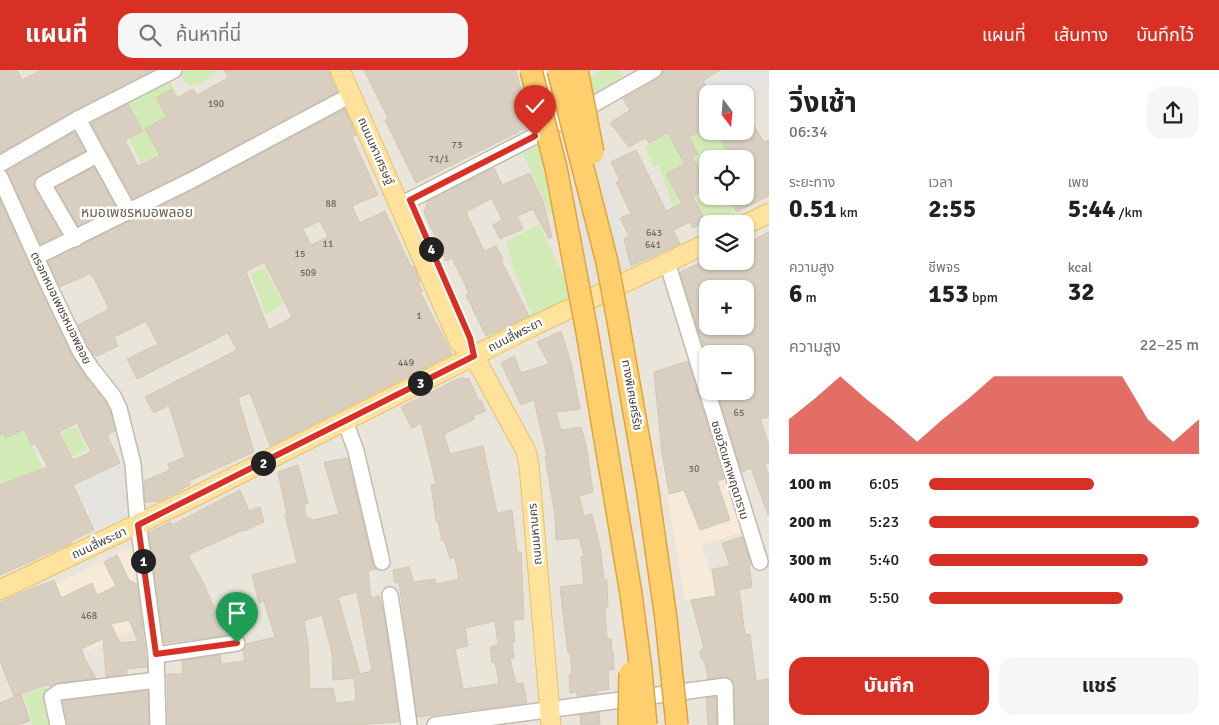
<!DOCTYPE html>
<html lang="th">
<head>
<meta charset="utf-8">
<style>
  :root { --surface:#fff; --page:#f6f6f6; --text:#222; --muted:#767676; --accent:#d93025 }
  body { margin:0; font-family:Signika,"Noto Sans Thai",sans-serif; background:var(--page); color:var(--text); height:100vh; display:flex; flex-direction:column; font-size:19px; white-space:nowrap }
  * { box-sizing:border-box; margin:0 }
  p { font-size:16px; color:var(--muted) }
  .icon { flex:none; width:28px; height:28px; fill:none; stroke:currentColor; stroke-width:2; stroke-linecap:round; stroke-linejoin:round }
  .map { position:relative; flex:1; overflow:hidden }
  .side { display:flex; flex-direction:column; background:var(--surface); width:450px }
  .side>* { flex:none }
  .needle { width:32px; rotate:164deg }
  .controls { position:absolute; left:699px; top:15px; display:grid; gap:10px }
  .controls a { display:grid; place-items:center; width:55px; height:55px; border-radius:10px; background:var(--surface); box-shadow:0 1px 4px #0004; font-size:25px }
  .pin { position:absolute; display:grid; place-items:center; width:42px; height:42px; color:#fff; margin:-51px -21px; border-radius:50% 50% 50% 0; rotate:-45deg; box-shadow:0 0 5px #0007 }
  .pin .icon { rotate:45deg }
  .km { position:absolute; width:25px; height:25px; margin:-12px; border-radius:50%; background:#222; color:#fff; font-size:14px; line-height:25px; text-align:center }
  .round { display:grid; place-items:center; flex:none; width:52px; height:52px; border-radius:15px; background:var(--page) }
  .summary { display:flex; align-items:center; justify-content:space-between; height:85px; padding:0 20px }
  h1 { font-size:28px; font-weight:700; line-height:38px }
  .metrics { display:grid; grid-template-columns:repeat(3,1fr); gap:8px; height:85px; padding:5px 20px }
  .metrics div { display:grid; align-content:center }
  .metrics b { font-size:25px; font-weight:700 }
  .metrics small { font-size:14px; font-weight:400 }
  .metrics p { font-size:14px }
  .chart { height:140px; padding:10px 20px }
  .chart p { display:flex; justify-content:space-between }
  .chart svg { width:100%; height:90px; margin-top:5px; fill:var(--accent); opacity:.7 }
  .button { display:flex; gap:10px; margin-top:auto; padding:10px 20px }
  .button a { flex:1; height:58px; border-radius:15px; background:var(--accent); color:#fff; font-size:20px; font-weight:700; line-height:58px; text-align:center }
  .button a+a { background:var(--page); color:var(--text) }
  ul { padding:0 20px; list-style:none; font-size:16px }
  li { display:grid; grid-template-columns:80px 60px 1fr; align-items:center; height:38px }
  li i { height:12px; border-radius:6px; background:var(--accent) }
  header { display:flex; align-items:center; gap:30px; box-sizing:border-box; height:70px; padding:0 25px; background:var(--accent); color:#fff }
  header strong { font-size:24px }
  nav { display:flex; gap:28px; margin-inline-start:auto; font-size:18px }
  .search { width:350px; height:45px; background:var(--page); display:flex; align-items:center; gap:12px; box-sizing:border-box; padding:0 18px; border-radius:15px; color:var(--muted); font-size:19px }
  main { display:flex; flex:1; min-height:0 }
  .map>svg:first-child { display:block }
</style>
</head>
<body>
<header>
<strong>แผนที่</strong>
<div class="search"><svg class="icon" aria-label="search" viewBox="0 0 24 24"><circle cx="10" cy="10" r="6"/><path d="M15 15l6 6"/></svg>ค้นหาที่นี่</div>
<nav><a>แผนที่</a><a>เส้นทาง</a><a>บันทึกไว้</a></nav>
</header>
<main>
<div class="map">
<svg width="769" height="655" viewBox="0 0 769 655">
  <rect width="100%" height="100%" fill="#f6f3ec"/>
  <path fill="#eae5da" fill-rule="evenodd" d="M 0,0 L 769,0 L 769,655 L 0,655 ZM 708,24 L 745,24 L 745,61 L 708,61 ZM 708,89 L 745,89 L 745,126 L 708,126 ZM 708,154 L 745,154 L 745,191 L 708,191 ZM 708,219 L 745,219 L 745,256 L 708,256 ZM 708,284 L 745,284 L 745,321 L 708,321 Z"/>
  <g fill="#f7ead8">
    <path d="M 717,365 L 745,461 L 701,475 L 712,507 L 715,525 L 685,530 L 661,388 L 673,384 L 671,373 Z"/>
    <path d="M 137,475 L 147,554 L 86,581 L 56,514 Z"/>
  </g>
  <g fill="#d2eab5">
    <path d="M 187,0 L 215,0 C 213,7 200,16 192,15 C 186,14 183,8 180,4 Z"/>
    <path d="M 603,0 L 619,0 L 624,8 L 592,24 L 589,8 Z"/>
    <path d="M 169,10 L 198,64 L 141,93 L 113,39 Z"/>
    <path d="M 682,57 L 707,58 L 708,61 L 716,61 L 732,89 L 708,89 L 707,104 L 702,107 L 707,118 L 708,126 L 726,126 L 735,144 L 716,154 L 707,154 L 695,126 L 673,137 L 659,95 L 653,98 L 645,76 Z"/>
    <path d="M 543,73 L 561,139 L 550,145 L 523,83 Z"/>
    <path d="M 539,154 L 573,226 L 532,247 L 515,202 L 506,172 Z"/>
    <path d="M 264,197 L 284,234 L 266,245 L 251,204 Z"/>
    <path d="M 7,327 L 43,398 L 0,415 L 0,331 Z"/>
    <path d="M 76,356 L 87,379 L 72,386 L 61,363 Z"/>
    <path d="M 47,617 L 55,655 L 33,655 L 24,624 Z"/>
  </g>
  <g fill="#e5e3e0">
    <path d="M 725,0 L 768,0 L 769,17 L 745,31 L 745,24 L 710,24 L 706,15 Z"/>
    <path d="M 596,46 L 630,198 L 578,223 L 561,139 L 583,127 Z"/>
    <path d="M 124,392 L 128,410 L 129,446 L 98,461 L 76,416 Z"/>
  </g>
  <g fill="#d8cfc1" stroke="#d3c7b4" fill-rule="evenodd">
    <path d="M 0,0 L 17,0 L 22,10 L 41,0 L 153,0 L 73,41 L 0,83 Z"/>
    <path d="M 224,0 L 328,0 L 337,22 L 188,102 L 133,129 L 91,53 L 128,34 L 143,61 L 125,70 L 138,96 L 160,85 L 145,58 L 167,47 L 156,28 L 172,19 L 177,28 L 193,19 L 197,25 L 228,8 Z"/>
    <path d="M 364,0 L 516,0 L 530,56 L 416,113 L 385,50 L 388,48 Z"/>
    <path d="M 663,0 L 720,0 L 703,11 L 708,20 L 708,58 L 689,67 L 698,84 L 692,87 L 703,106 L 708,104 L 708,118 L 693,126 L 703,146 L 699,148 L 701,154 L 693,158 L 690,152 L 673,160 L 680,174 L 631,196 L 624,169 L 629,166 L 620,148 L 631,144 L 616,112 L 620,110 L 611,92 L 636,80 L 666,141 L 682,133 L 666,104 L 685,94 L 668,63 L 649,73 L 646,68 L 629,77 L 610,53 L 630,40 L 623,29 L 659,8 Z"/>
    <path d="M 345,39 L 356,65 L 352,67 L 378,125 L 352,136 L 360,153 L 385,141 L 411,197 L 414,196 L 420,212 L 418,213 L 423,221 L 420,222 L 452,284 L 270,376 L 250,323 L 238,328 L 254,382 L 189,411 L 190,415 L 160,431 L 145,432 L 144,411 L 170,400 L 168,394 L 185,387 L 169,335 L 154,343 L 145,327 L 237,280 L 228,263 L 137,309 L 127,289 L 158,274 L 146,251 L 114,267 L 118,276 L 98,286 L 93,284 L 78,255 L 109,239 L 91,203 L 60,217 L 48,191 L 196,118 ZM 320,151 L 328,167 L 311,175 L 303,159 ZM 264,192 L 292,247 L 269,260 L 246,202 Z"/>
    <path d="M 745,42 L 764,72 L 769,70 L 769,126 L 736,142 L 728,126 L 745,126 L 745,89 L 732,89 L 716,61 L 745,61 Z"/>
    <path d="M 74,62 L 85,81 L 39,106 L 35,110 L 35,119 L 61,164 L 41,174 L 7,101 Z"/>
    <path d="M 94,97 L 116,137 L 78,156 L 56,118 Z"/>
    <path d="M 494,98 L 502,115 L 530,103 L 544,134 L 552,167 L 549,169 L 533,139 L 517,146 L 523,159 L 500,169 L 493,155 L 502,150 L 492,128 L 466,142 L 484,181 L 496,176 L 503,189 L 501,190 L 529,246 L 486,266 L 466,225 L 469,223 L 452,188 L 446,191 L 424,142 L 428,131 Z"/>
    <path d="M 0,130 L 72,285 L 84,304 L 105,331 L 110,341 L 115,361 L 107,365 L 120,393 L 73,415 L 94,460 L 71,471 L 72,473 L 0,505 L 0,415 L 48,397 L 35,373 L 32,375 L 24,359 L 6,368 L 3,363 L 0,365 ZM 77,353 L 91,382 L 73,390 L 59,362 Z"/>
    <path d="M 769,162 L 769,347 L 760,349 L 769,375 L 769,393 L 765,394 L 769,407 L 769,444 L 768,445 L 751,398 L 742,402 L 717,321 L 745,321 L 745,284 L 708,284 L 708,291 L 680,203 L 682,201 L 704,191 L 745,191 L 745,174 ZM 708,219 L 745,219 L 745,256 L 708,256 Z"/>
    <path d="M 561,261 L 571,293 L 580,339 L 556,342 L 561,360 L 581,357 L 586,375 L 593,422 L 579,426 L 584,446 L 592,444 L 600,477 L 604,510 L 607,510 L 608,537 L 605,537 L 607,569 L 611,569 L 612,582 L 613,582 L 614,600 L 608,600 L 609,619 L 597,621 L 598,624 L 577,626 L 577,622 L 570,623 L 569,605 L 572,605 L 570,583 L 568,583 L 560,517 L 584,514 L 581,487 L 584,486 L 579,468 L 556,470 L 555,445 L 545,386 L 547,386 L 534,330 L 521,335 L 501,293 L 514,286 L 521,303 L 549,294 L 537,272 Z"/>
    <path d="M 688,291 L 724,409 L 717,411 L 730,450 L 700,460 L 684,420 L 669,424 L 662,384 L 654,302 Z"/>
    <path d="M 460,308 L 469,309 L 479,331 L 481,330 L 486,341 L 473,346 L 475,349 L 444,364 L 450,384 L 483,376 L 497,443 L 512,440 L 517,482 L 521,482 L 524,549 L 513,550 L 515,572 L 512,572 L 514,588 L 510,589 L 516,614 L 523,613 L 527,633 L 417,647 L 399,512 L 395,513 L 393,500 L 409,497 L 414,512 L 435,509 L 436,514 L 459,509 L 455,487 L 450,489 L 444,470 L 442,471 L 438,451 L 436,451 L 431,415 L 436,414 L 421,353 L 412,358 L 401,337 ZM 495,551 L 498,575 L 490,577 L 492,593 L 495,592 L 499,614 L 463,619 L 455,579 L 468,576 L 465,558 Z"/>
    <path d="M 348,388 L 373,494 L 376,499 L 368,501 L 371,528 L 379,526 L 384,544 L 399,652 L 356,655 L 168,655 L 167,604 L 183,604 L 182,591 L 220,585 L 221,594 L 245,591 L 243,580 L 246,574 L 275,567 L 264,531 L 259,533 L 252,505 L 297,493 L 285,445 L 287,445 L 278,402 L 298,395 L 308,433 L 304,435 L 306,447 L 314,450 L 339,444 L 324,392 ZM 357,522 L 372,601 L 360,604 L 338,527 ZM 322,545 L 332,583 L 333,610 L 354,608 L 356,631 L 336,633 L 333,618 L 310,619 L 308,574 L 304,551 Z"/>
    <path d="M 240,420 L 249,441 L 260,437 L 264,452 L 244,461 L 243,460 L 188,485 L 204,514 L 216,543 L 235,541 L 241,565 L 236,564 L 164,573 L 149,464 L 150,462 L 171,452 L 172,455 Z"/>
    <path d="M 742,467 L 751,494 L 749,494 L 752,517 L 739,520 L 745,565 L 750,564 L 756,611 L 769,609 L 769,655 L 735,655 L 733,611 L 729,608 L 724,607 L 708,609 L 705,592 L 700,587 L 700,581 L 704,578 L 691,530 L 716,526 L 712,499 L 730,496 L 722,473 Z"/>
    <path d="M 117,485 L 129,510 L 137,514 L 147,597 L 126,599 L 127,604 L 106,607 L 103,569 L 81,579 L 85,589 L 96,608 L 58,613 L 50,617 L 49,614 L 14,626 L 0,591 L 0,533 L 21,523 L 54,510 L 61,528 L 92,513 L 97,525 L 116,516 L 104,492 ZM 129,550 L 138,571 L 120,573 L 111,554 Z"/>
    <path d="M 148,621 L 149,655 L 68,655 L 63,631 L 107,626 L 108,627 L 108,625 Z"/>
    <path d="M 21,624 L 30,651 L 16,655 L 0,655 L 0,633 Z"/>
    <path d="M 716,627 L 717,655 L 708,655 L 706,628 Z"/>
    <path d="M 599,642 L 600,654 L 581,655 L 580,645 Z"/>
  </g>
  <g fill="none" stroke-linecap="round" stroke-linejoin="round">
    <defs>
      <g id="minor">
        <path d="M 545,0 L 560,53"/>
        <path d="M 594,34 L 654,0"/>
        <path d="M 78,49 L 128,140"/>
        <path d="M 0,94 L 78,49 L 174,0"/>
        <path d="M 0,107 L 49,216 L 80,281 L 91,298 L 113,326 L 119,338 L 133,394 L 137,445 L 156,585 L 158,655"/>
        <path d="M 410,130 L 535,66"/>
        <path d="M 75,169 L 43,114 L 97,85"/>
        <path d="M 36,187 L 192,110 L 351,25"/>
        <path d="M 667,192 L 760,492"/>
        <path d="M 345,351 L 356,381 L 382,492"/>
        <path d="M 390,525 L 399,582 L 409,655"/>
        <path d="M 156,585 L 237,573"/>
        <path d="M 58,655 L 52,627 L 59,622 L 157,610"/>
        <path d="M 435,655 L 725,616 L 726,655"/>
      </g>
      <g id="major">
        <path d="M 340,0 L 459,272 L 474,286 L 526,381 L 529,395 L 551,655"/>
        <path d="M 745,155 L 769,143"/>
        <path d="M 0,520 L 184,432 L 525,260 L 708,173"/>
      </g>
      <path id="highway" d="M 617,245 L 647,416 L 666,549"/>
    </defs>
    <use href="#minor" stroke="#c2bbae" stroke-width="18"/>
    <use href="#major" stroke="#e6c16a" stroke-width="21"/>
    <use href="#highway" stroke="#e0a43c" stroke-width="24"/>
    <use href="#minor" stroke="#fff" stroke-width="15"/>
    <use href="#major" stroke="#ffe39c" stroke-width="19"/>
    <use href="#highway" stroke="#ffcf6e" stroke-width="21"/>
    <defs>
      <g id="highway-bridge">
        <path d="M 531,0 L 556,98 L 587,262 L 631,524 L 641,600 L 646,655"/>
        <path d="M 558,0 L 607,192 L 617,245"/>
        <path d="M 577,0 L 593,83"/>
        <path d="M 666,549 L 677,655"/>
        <path d="M 629,655 L 630,603"/>
      </g>
    </defs>
    <use href="#highway-bridge" stroke="#e0a43c" stroke-width="24" stroke-linecap="butt"/>
    <use href="#highway-bridge" stroke="#ffcf6e" stroke-width="21"/>
  </g>
  <g fill="none" stroke-linecap="round" stroke-linejoin="round">
    <defs>
      <path id="route" d="M 237,573 L 156,584 L 138,455 L 474,286 L 470,268 L 410,130 L 535,66"/>
    </defs>
    <use href="#route" stroke="#fff" stroke-width="10"/>
    <use href="#route" stroke="#d93025" stroke-width="6"/>
  </g>
  <g text-anchor="middle" stroke-width="5" stroke-linejoin="round" paint-order="stroke">
    <g font-size="10" fill="#6e675b">
      <text x="216" y="37">190</text>
      <text x="457" y="78">73</text>
      <text x="439" y="92">71/1</text>
      <text x="331" y="137">88</text>
      <text x="654" y="166">643</text>
      <text x="328" y="177">11</text>
      <text x="653" y="178">641</text>
      <text x="300" y="187">15</text>
      <text x="308" y="206">509</text>
      <text x="419" y="249">1</text>
      <text x="406" y="296">449</text>
      <text x="739" y="346">65</text>
      <text x="694" y="402">30</text>
      <text x="89" y="549">468</text>
    </g>
    <g font-size="12" fill="#4b4439" stroke="#fff">
      <text transform="translate(376 81) rotate(66)" y="4">ถนนมหาเศรษฐ์</text>
      <text transform="translate(61 238) rotate(64)" y="4">ตรอกหมอเพชรหมอพลอย</text>
      <text transform="translate(515 265) rotate(-27)" y="4">ถนนสี่พระยา</text>
      <text transform="translate(632 325) rotate(80)" y="4">ทางพิเศษศรีรัช</text>
      <text transform="translate(730 400) rotate(73)" y="4">ซอยวัดมหาพฤฒาราม</text>
      <text transform="translate(535 464) rotate(-95)" y="4">ถนนมหานคร</text>
      <text transform="translate(99 473) rotate(-25)" y="4">ถนนสี่พระยา</text>
    </g>
    <g font-size="14" fill="#6e6250" stroke="#fff">
      <text x="137" y="147">หมอเพชรหมอพลอย</text>
    </g>
  </g>
</svg>
<div class="controls">
<a><svg class="needle" viewBox="-14 -14 28 28"><path d="M0-13l5 13h-10z" fill="#e53935"/><path d="M0 13l5-13h-10z" fill="#767676"/></svg></a>
<a><svg class="icon" aria-label="locate" viewBox="0 0 24 24"><circle cx="12" cy="12" r="6"/><path d="M12 2v4M12 18v4M2 12h4M18 12h4"/></svg></a>
<a><svg class="icon" aria-label="layers" viewBox="0 0 24 24"><path d="M12 4l9 5-9 5-9-5zM3 14l9 5 9-5"/></svg></a>
<a>+</a>
<a>−</a>
</div>
<div class="pin" style="left:237px;top:573px;background:#1e9e55"><svg class="icon" aria-label="arrive" viewBox="0 0 24 24"><path d="M6 21V4h12l-3 4 3 4H6"/></svg></div>
<div class="pin" style="left:535px;top:66px;background:#d93025"><svg class="icon" aria-label="check" viewBox="0 0 24 24"><path d="M5 12l5 5 9-10"/></svg></div>
<b class="km" style="left:143px;top:491px">1</b>
<b class="km" style="left:263px;top:393px">2</b>
<b class="km" style="left:420px;top:313px">3</b>
<b class="km" style="left:431px;top:179px">4</b>
</div>
<section class="side">
<div class="summary"><div><h1>วิ่งเช้า</h1><p>06:34</p></div><a class="round"><svg class="icon" aria-label="share" viewBox="0 0 24 24"><path d="M12 15V3M7 8l5-5 5 5M5 13v7h14v-7"/></svg></a></div>
<div class="metrics">
<div><p>ระยะทาง</p><b>0.51<small> km</small></b></div>
<div><p>เวลา</p><b>2:55</b></div>
<div><p>เพซ</p><b>5:44<small> /km</small></b></div>
</div>
<div class="metrics">
<div><p>ความสูง</p><b>6<small> m</small></b></div>
<div><p>ชีพจร</p><b>153<small> bpm</small></b></div>
<div><p>kcal</p><b>32</b></div>
</div>
<div class="chart"><p><span>ความสูง</span>22–25 m</p>
<svg viewBox="0 0 160 44" preserveAspectRatio="none"><path d="M0 44V27L10 17L20 6L30 17L40 27L50 38L60 27L70 17L80 6L90 6L100 6L110 6L120 6L130 6L140 27L150 38L160 27V44z"/></svg>
</div>
<ul>
<li><b>100 m</b>6:05<i style="width:61%"></i></li>
<li><b>200 m</b>5:23<i style="width:100%"></i></li>
<li><b>300 m</b>5:40<i style="width:81%"></i></li>
<li><b>400 m</b>5:50<i style="width:72%"></i></li>
</ul>
<div class="button"><a>บันทึก</a><a>แชร์</a></div>
</section>
</main>
</body>
</html>
